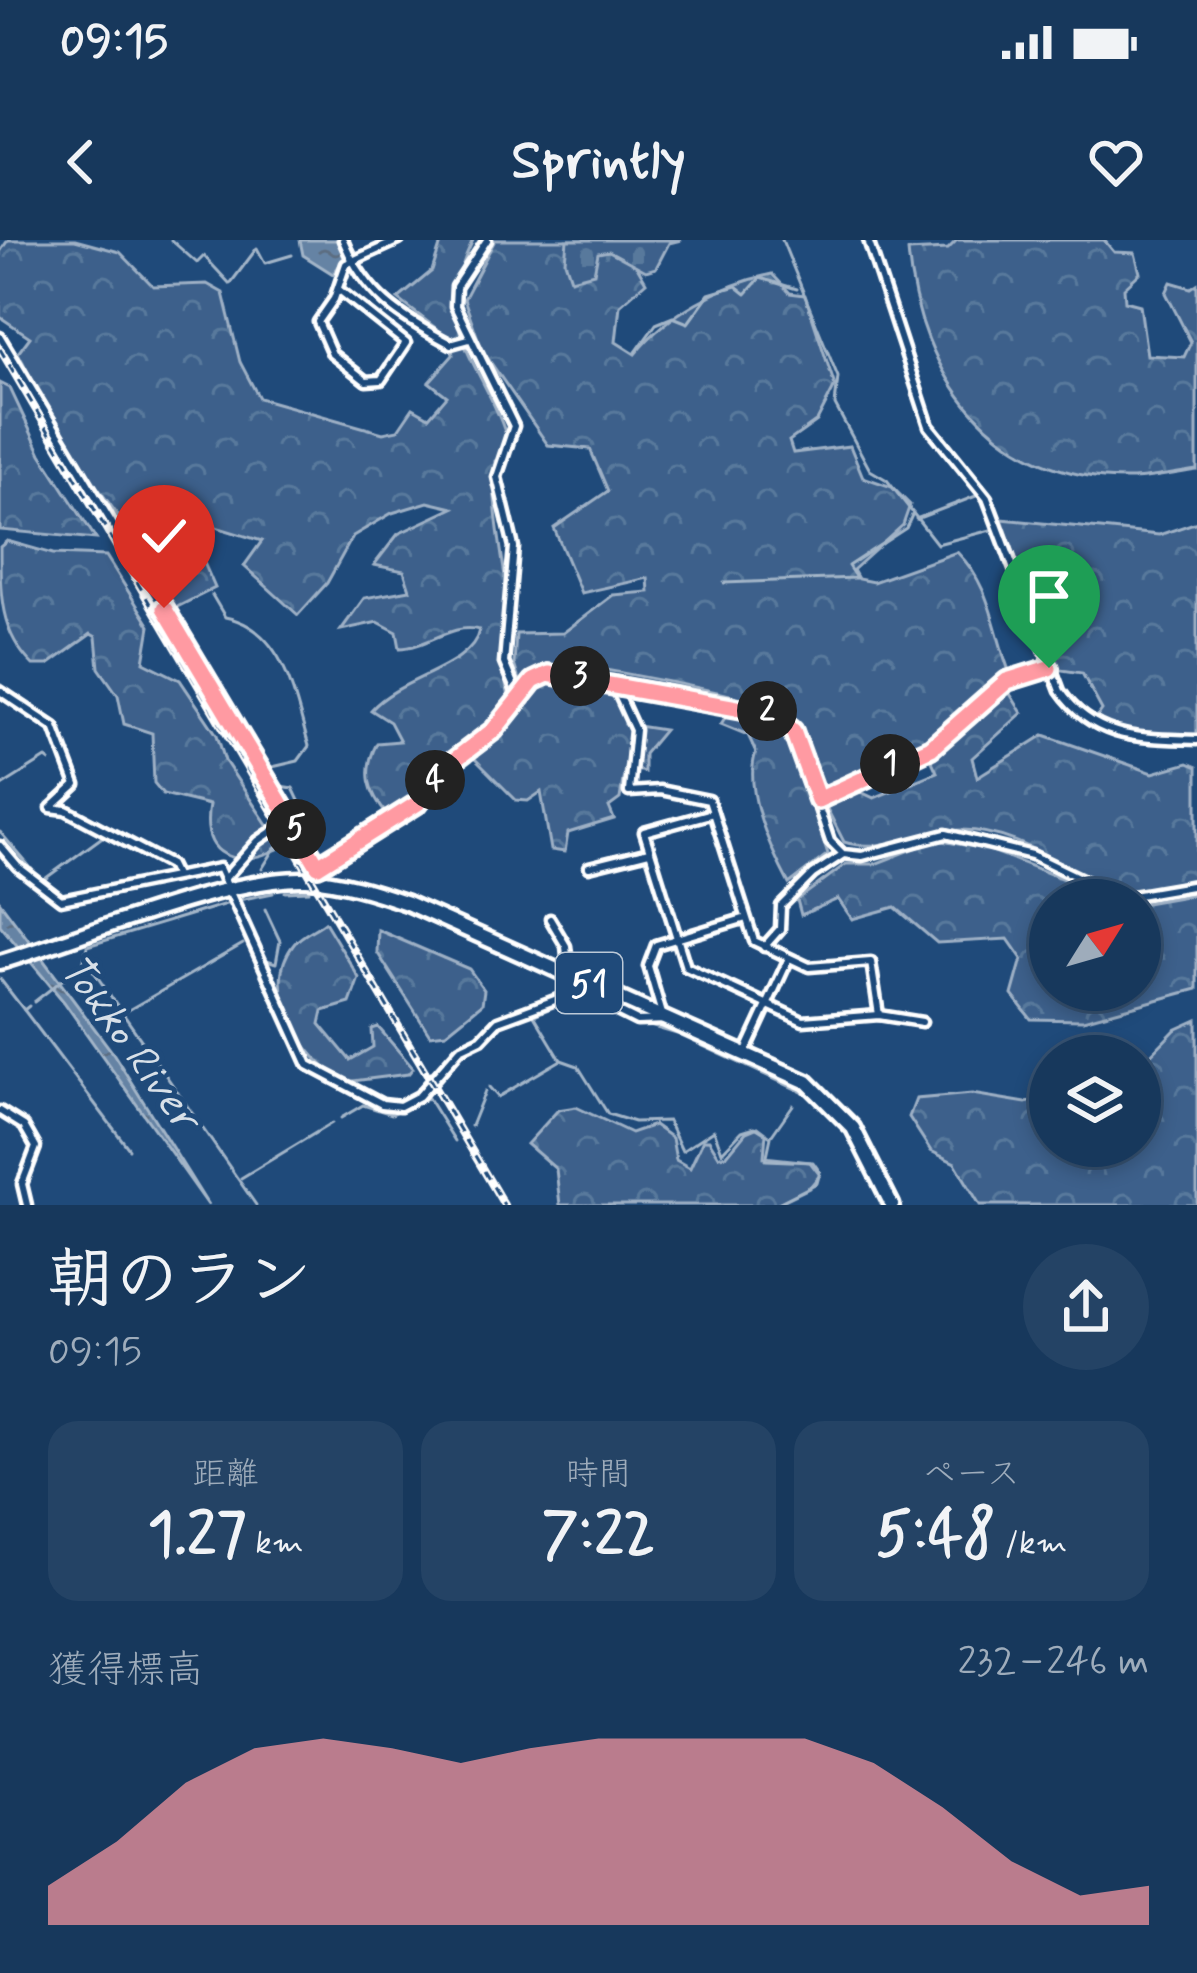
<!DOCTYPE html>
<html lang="ja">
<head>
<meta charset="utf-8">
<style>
  :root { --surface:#17385c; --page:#244365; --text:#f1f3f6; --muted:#9eacbb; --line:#365272; --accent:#ff9aa2 }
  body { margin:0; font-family:Mynerve,"Klee One",sans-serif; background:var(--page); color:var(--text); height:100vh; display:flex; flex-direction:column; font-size:45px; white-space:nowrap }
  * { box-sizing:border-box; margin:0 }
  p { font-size:39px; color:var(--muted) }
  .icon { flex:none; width:66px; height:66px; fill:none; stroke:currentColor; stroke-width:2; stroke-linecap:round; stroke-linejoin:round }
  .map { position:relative; height:965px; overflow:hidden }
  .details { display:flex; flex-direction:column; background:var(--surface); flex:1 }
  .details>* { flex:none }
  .needle { width:78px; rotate:53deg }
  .tools { position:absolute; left:1029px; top:639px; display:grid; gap:24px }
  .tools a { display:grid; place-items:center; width:132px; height:132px; border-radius:50%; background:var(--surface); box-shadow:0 6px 18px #0003,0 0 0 3px var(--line); font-size:60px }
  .pin { position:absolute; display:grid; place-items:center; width:102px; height:102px; color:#fff; margin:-123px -51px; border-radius:50% 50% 50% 0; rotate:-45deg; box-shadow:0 0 12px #0007 }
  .pin .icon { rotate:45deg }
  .km { position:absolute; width:60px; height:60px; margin:-30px; border-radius:50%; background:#222; color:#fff; font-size:33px; line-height:60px; text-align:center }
  .round { display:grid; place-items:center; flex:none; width:126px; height:126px; border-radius:63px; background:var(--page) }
  .summary { display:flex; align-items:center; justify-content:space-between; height:204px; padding:0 48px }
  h1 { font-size:66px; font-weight:700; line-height:90px }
  .stats { display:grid; grid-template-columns:repeat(3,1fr); gap:18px; height:204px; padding:12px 48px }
  .stats div { display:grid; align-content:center; border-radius:30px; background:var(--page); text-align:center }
  .stats b { font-size:60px; font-weight:700 }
  .stats small { font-size:33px; font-weight:400 }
  .stats p { font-size:33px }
  .chart { height:336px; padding:24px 48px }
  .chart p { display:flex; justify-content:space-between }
  .chart svg { width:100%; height:216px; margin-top:12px; fill:var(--accent); opacity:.7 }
  .status { display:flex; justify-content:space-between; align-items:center; height:84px; padding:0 60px; background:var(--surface); direction:ltr }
  .status svg { height:33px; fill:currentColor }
  header { display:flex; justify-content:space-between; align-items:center; height:156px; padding:0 48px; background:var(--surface); font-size:54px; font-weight:700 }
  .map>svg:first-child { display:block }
</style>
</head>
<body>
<div class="status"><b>09:15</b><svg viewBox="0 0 49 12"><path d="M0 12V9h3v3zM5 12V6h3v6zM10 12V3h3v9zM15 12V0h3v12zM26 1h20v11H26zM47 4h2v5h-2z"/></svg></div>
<header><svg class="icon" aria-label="back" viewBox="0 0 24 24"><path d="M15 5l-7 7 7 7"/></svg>Sprintly<svg class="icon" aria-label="heart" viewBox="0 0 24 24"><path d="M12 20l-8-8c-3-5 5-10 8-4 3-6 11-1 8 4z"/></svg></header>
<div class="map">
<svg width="1197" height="965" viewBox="0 0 1197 965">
  <defs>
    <pattern id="forest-crowns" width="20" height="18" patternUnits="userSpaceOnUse" patternTransform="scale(3)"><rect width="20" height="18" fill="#3c618b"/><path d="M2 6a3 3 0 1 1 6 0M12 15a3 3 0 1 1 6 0" fill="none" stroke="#59799c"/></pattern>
    <pattern id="cemetery-stones" width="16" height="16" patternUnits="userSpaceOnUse" patternTransform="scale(3)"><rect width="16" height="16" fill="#3c618b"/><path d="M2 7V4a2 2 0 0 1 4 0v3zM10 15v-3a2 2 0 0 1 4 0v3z" fill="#59799c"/></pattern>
    <pattern id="water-ripples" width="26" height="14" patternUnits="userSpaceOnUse" patternTransform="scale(3)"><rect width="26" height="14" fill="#6583a4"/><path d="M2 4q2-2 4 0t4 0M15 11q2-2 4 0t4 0" fill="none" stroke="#5b6d81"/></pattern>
  </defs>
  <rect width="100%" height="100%" fill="#1f4a7a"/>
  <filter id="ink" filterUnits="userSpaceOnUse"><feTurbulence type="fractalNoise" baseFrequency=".00833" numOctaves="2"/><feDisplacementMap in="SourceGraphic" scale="24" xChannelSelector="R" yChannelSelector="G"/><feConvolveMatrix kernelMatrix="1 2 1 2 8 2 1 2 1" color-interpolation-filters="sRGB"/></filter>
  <g filter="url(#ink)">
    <g fill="url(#forest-crowns)" stroke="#9eb0c5" stroke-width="3">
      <path d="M 8,0 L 75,0 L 120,12 L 153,46 L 207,44 L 223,53 L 240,122 L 259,158 L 383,193 L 398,190 L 413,168 L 429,177 L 447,156 L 429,142 L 453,115 L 451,100 L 398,59 L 432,31 L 442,0 L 473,0 C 426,94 489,124 511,212 L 495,221 C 492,261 500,303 506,343 C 511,384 494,408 509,456 C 496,493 457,501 435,530 C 420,551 412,562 388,576 C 368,552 362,531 377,503 L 400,501 L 390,482 L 371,470 C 401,436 472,428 479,390 C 452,382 427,408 400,408 L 397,392 L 378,382 L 341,390 L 364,358 L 410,350 L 404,331 L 374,325 L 398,294 L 453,268 L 428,262 L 392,273 L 353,296 L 327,343 L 298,375 L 244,326 L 262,301 L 216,287 L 202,289 L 198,309 L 215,348 L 173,369 L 150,332 L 174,315 L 173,276 L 143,270 L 122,281 L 67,206 L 18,113 L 30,97 L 0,77 L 0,12 Z"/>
      <path d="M 495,0 L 609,0 L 631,16 L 646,42 L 620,65 L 616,102 L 635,114 C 668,73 720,45 772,34 L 790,53 L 805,55 L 835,146 L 817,181 L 789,201 L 793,213 L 850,206 L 863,237 L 892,247 L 910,265 L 903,285 L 853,330 L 858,339 L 873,342 L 957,312 C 993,348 993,392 1011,436 L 927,501 L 820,553 C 808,529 806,496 788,477 C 768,456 617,433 580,425 L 555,425 L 520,444 L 514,424 L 516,394 L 563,393 L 613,355 L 649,352 L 648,338 L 581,353 L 554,288 L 608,251 L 590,209 L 548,205 L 482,110 L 464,59 Z"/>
      <path d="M 957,0 L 1104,0 L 1114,12 L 1135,13 L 1140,33 L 1124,48 L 1125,61 L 1140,65 L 1147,115 L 1184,117 L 1191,102 L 1166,53 L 1171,42 L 1191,48 L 1197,44 L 1197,230 C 1176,233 1153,238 1132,239 C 996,242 919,135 908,11 L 948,9 Z"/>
      <path d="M 0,143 L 10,148 L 41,214 L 96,299 L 0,290 Z"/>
      <path d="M 1002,279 L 1159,295 L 1197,282 L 1197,496 L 1131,495 L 1095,480 L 1102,470 L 1082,433 L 1055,429 Z"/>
      <path d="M 7,301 L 53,314 L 106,316 L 150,386 L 144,422 L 180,440 L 217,495 L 225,521 L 278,601 L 278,609 C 235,629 200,617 209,565 L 163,554 L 154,543 L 152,493 L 124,484 L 118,455 L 99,428 L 96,397 L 91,394 L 48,425 L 33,425 C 0,393 0,355 0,307 Z"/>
      <path d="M 570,435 L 612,445 L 628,470 L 625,484 L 664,490 L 644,514 L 644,532 L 625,527 L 620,559 L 609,567 L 614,579 L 568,593 L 565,612 L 551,610 L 541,552 L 528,561 L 516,560 L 470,514 L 533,446 L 545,437 Z"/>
      <path d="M 1007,449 L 1022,473 L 972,518 L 977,537 L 1044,495 L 1153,533 L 1188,523 L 1197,527 L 1197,639 C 1174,639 1147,658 1125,652 C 1069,636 1024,591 962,590 C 922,590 882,614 844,602 L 824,563 L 852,548 L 874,558 L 937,532 L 930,517 Z"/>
      <path d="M 728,473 L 768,479 L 788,492 L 828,614 L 789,644 C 771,610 743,550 756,512 L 748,495 L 721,484 Z"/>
      <path d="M 936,600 L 987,609 L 1117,660 L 1050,660 L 1050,750 L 1140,750 L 1140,664 L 1197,654 L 1197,749 L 1083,780 L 1031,779 L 1012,755 L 1022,719 L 1008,699 L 937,703 L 895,667 L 852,679 L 838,659 L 801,675 L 797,660 L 846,624 L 875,624 Z"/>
      <path d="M 325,682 L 359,738 L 350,763 L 323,771 L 320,784 L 350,820 L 373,807 L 372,789 L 378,787 L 413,828 L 408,834 L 345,842 C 305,820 258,748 294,704 C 301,695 316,689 325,682 Z"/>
      <path d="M 378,690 L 469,729 L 484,750 L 482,764 L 446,793 L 430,795 L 377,712 Z"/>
      <path d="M 1197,780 L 1197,965 L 980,965 L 955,923 L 931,911 L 909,877 L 916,859 L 972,854 L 1026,863 L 1050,854 L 1050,906 L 1140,906 L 1140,826 L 1175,790 Z"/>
      <path d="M 576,867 L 631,893 L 654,885 L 672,898 L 676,920 L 690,928 L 703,900 L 709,900 L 719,916 L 727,915 L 746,892 L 758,887 L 766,893 L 764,917 L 810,922 L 820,935 L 809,948 L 774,965 L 560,965 L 556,929 L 527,904 L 558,870 Z"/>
    </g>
    <path fill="url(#cemetery-stones)" stroke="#9eb0c5" stroke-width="3" d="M 567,0 L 681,0 L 669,3 L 656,28 L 646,31 L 609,11 L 598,13 L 594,33 L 571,39 L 565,21 Z"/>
    <g fill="url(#water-ripples)" stroke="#a3b5c8" stroke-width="3">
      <path d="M 300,0 L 338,0 L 345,18 L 333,34 L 303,15 Z"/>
      <path d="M 0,662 L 113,813 L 208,965 L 64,762 L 0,685 Z"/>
    </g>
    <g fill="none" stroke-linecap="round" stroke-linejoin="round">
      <g stroke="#a3b5c8" stroke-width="3">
        <path d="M 171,0 L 197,23 L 204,16 L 230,44 L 257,8 L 265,23 L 292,15"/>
        <path d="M 782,0 L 838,137 L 835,165 L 870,230 L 887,240 L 937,304 L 991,290"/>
        <path d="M 636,112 L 656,84 L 673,77 L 688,83 L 709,54 L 736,46 L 746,54 L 760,38 L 797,49"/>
        <path d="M 916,279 L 976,256"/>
        <path d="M 724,343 L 856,338 L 848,326 L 906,288 L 913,273"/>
        <path d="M 212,355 L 225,377 C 285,389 294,457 309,506 L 298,521 L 268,528 L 280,546 L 293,548 L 302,567 L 299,576"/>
        <path d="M 0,547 L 46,518 L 50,521"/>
        <path d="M 0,592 L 42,641 L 105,595"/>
        <path d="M 262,629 L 280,600"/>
        <path d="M 285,652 L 309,651"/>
        <path d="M 234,661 L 273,653"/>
        <path d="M 264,719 L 276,723 L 280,701 L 265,669"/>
        <path d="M 87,722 L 256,965"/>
        <path d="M 83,725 L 87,706 L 226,664"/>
        <path d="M 0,739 L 24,770 L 29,766"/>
        <path d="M 34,762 L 75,730"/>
        <path d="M 24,770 L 129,909"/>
        <path d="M 125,772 L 243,704"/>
        <path d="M 619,777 L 677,794 L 815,858"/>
        <path d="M 561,820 L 578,826 L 608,874 L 634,882 L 668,881 L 682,911 L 714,890 L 722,912 L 742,891 L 755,887 L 771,897 L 766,920 L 813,922 L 820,932 L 817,943 L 774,965"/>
        <path d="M 489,847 L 498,857 L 561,820 L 534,775 L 575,758 L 614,774"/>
        <path d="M 341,878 L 363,865 L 392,874 L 428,858 L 455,901"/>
        <path d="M 471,886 L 485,851"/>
        <path d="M 843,886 L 854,903"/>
        <path d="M 772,895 L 793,865"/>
        <path d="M 241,938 L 332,883"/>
      </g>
      <defs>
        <g id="street">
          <path d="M 343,0 C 365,55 400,77 451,104 L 469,99"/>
          <path d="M 487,0 L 456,47 L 455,66 L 514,186 L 497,237 L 514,307 L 504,423 L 518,456"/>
          <path d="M 868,0 L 929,186 L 987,258 L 1060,451 C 1095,501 1143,498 1197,500"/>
          <path d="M 338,49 L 406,103 L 381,140 L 366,141 L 332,114 L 318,82 L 334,59 L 346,24 L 399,0"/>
          <path d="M 0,97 L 318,626"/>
          <path d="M 613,442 L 635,490 L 629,552 L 660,550 L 709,560 L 754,701 L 809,727 L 871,722 L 879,775"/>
          <path d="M 0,451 L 54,487 L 76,545 L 51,568 L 66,570 L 170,625 L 175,635"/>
          <path d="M 818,560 L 931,508 L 1007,441 L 1049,428"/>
          <path d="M 713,573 L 644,592 L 686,727 L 803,781 L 879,775 L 922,782"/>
          <path d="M 0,606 L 17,626 L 61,660 L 219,628 L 308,825 L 382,864 L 400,866 L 419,856 L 460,809 L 481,799 L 498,781 L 571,754 L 587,756 L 637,781 L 668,780"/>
          <path d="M 589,627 L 649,612"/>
          <path d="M 225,638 L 258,601 L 290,579"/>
          <path d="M 307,639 L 318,626 L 419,563 L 444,528 L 507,476 L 525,448 L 540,437 L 559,433 L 783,478 L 793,491 L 830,601 L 843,614 L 862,616 L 946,594 L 1032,615 L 1121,658 L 1197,645"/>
          <path d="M 550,679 L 566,706 L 569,734"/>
          <path d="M 764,707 L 780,689 L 781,666 L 813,634 L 842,615"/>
          <path d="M 662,774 L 648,726 L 656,705 L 743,679"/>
          <path d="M 746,811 L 789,718"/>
          <path d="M 0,871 L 24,886 L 36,907 L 22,944 L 27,965"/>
        </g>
        <path id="highway" d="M 0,722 C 81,698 228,636 307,639 C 341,641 375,652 407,663 L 807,842 L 853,888 L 892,965"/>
      </defs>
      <use href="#street" stroke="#fff" stroke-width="15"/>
      <use href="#highway" stroke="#fff" stroke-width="21"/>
      <use href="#street" stroke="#1f4a7a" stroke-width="6"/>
      <use href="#highway" stroke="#1f4a7a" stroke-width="12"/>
      <defs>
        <path id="rail" d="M 0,109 L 504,965"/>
      </defs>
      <use href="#rail" stroke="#fff" stroke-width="8"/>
      <use href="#rail" stroke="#1f4a7a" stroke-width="3" stroke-dasharray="9" stroke-linecap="butt"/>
    </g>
  </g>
  <g fill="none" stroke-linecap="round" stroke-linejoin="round" filter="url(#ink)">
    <defs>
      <path id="route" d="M 164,368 L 318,626 L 418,563 L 444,528 L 494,490 L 533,441 L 548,434 L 776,475 L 793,491 L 818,560 L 931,508 L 1007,441 L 1049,428"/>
    </defs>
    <use href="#route" stroke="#fff" stroke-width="24"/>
    <use href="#route" stroke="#ff9aa2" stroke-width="15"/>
  </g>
  <g text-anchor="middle" stroke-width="10" stroke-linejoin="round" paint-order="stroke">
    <rect fill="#1f4a7a" stroke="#bcc9d7" stroke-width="3" x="556" y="713" width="66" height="60" rx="9"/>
    <g font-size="36" font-weight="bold" fill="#fff">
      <text x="589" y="756">51</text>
    </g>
    <g font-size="42" font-style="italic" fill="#d8e0e8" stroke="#1f4a7a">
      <text transform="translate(131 801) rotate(54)" y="15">Tokko River</text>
    </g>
  </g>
</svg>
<div class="tools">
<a><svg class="needle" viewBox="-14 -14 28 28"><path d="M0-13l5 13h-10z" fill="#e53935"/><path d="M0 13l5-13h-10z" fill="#9eacbb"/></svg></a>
<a><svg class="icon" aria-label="layers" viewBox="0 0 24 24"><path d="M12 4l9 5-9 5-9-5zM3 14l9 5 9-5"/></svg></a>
</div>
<div class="pin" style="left:1049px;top:428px;background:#1e9e55"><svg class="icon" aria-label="arrive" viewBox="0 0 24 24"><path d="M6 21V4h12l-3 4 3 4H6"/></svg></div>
<div class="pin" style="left:164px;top:368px;background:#d93025"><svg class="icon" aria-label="check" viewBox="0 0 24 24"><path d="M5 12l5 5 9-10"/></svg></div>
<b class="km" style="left:890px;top:524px">1</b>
<b class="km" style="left:767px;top:471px">2</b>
<b class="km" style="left:580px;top:436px">3</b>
<b class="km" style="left:435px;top:540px">4</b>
<b class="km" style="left:296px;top:589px">5</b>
</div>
<section class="details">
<div class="summary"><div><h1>朝のラン</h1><p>09:15</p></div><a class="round"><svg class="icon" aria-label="share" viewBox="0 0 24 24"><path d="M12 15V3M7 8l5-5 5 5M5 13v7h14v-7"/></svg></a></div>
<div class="stats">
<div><p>距離</p><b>1.27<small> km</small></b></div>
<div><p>時間</p><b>7:22</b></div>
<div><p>ペース</p><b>5:48<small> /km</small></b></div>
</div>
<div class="chart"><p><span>獲得標高</span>232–246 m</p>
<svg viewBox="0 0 160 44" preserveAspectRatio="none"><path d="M0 44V36L10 27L20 15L30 8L40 6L50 8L60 11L70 8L80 6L90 6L100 6L110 6L120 11L130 20L140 31L150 38L160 36V44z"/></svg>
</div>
</section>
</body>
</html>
